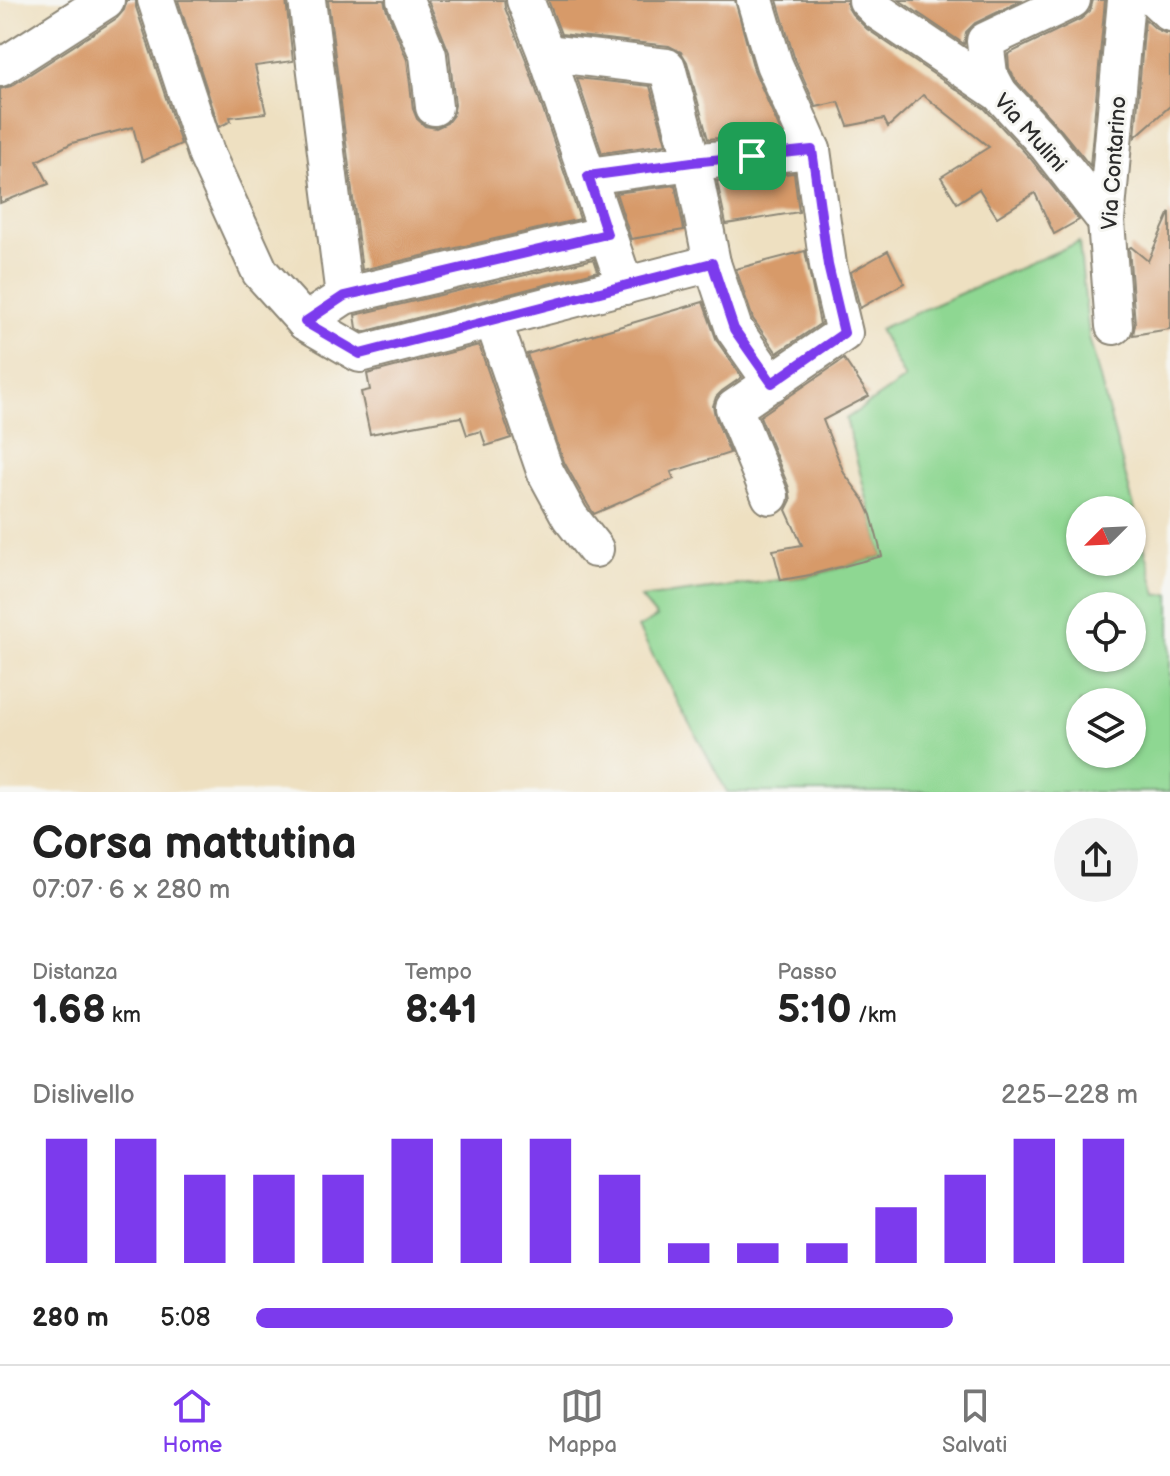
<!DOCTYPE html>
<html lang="it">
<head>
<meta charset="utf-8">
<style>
  :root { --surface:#fff; --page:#f2f2f2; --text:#222; --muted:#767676; --line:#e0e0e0; --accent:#7c3aed }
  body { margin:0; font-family:"Balsamiq Sans",sans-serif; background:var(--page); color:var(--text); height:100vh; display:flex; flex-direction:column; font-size:30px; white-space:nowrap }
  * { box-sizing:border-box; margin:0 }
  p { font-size:26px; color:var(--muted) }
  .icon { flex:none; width:44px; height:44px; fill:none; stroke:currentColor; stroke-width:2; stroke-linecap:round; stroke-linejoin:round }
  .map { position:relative; height:792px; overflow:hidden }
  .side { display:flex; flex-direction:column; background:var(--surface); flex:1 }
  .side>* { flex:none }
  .needle { width:52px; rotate:246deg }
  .controls { position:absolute; left:1066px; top:496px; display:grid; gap:16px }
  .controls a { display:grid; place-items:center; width:80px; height:80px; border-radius:50%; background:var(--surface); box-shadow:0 2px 6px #0004; font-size:40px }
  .pin { position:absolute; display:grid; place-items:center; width:68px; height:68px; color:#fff; margin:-34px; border-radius:16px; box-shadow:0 4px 12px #0006 }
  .round { display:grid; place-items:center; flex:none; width:84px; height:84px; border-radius:42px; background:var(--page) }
  .overview { display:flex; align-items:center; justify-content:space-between; height:136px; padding:0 32px }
  h1 { font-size:44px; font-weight:700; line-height:60px }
  .metrics { display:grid; grid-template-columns:repeat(3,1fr); gap:12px; height:136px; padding:8px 32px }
  .metrics div { display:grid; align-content:center }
  .metrics b { font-size:40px; font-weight:700 }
  .metrics small { font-size:22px; font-weight:400 }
  .metrics p { font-size:22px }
  .chart { height:224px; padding:16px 32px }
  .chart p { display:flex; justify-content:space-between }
  .chart svg { width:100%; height:144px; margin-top:8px; stroke:var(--accent); stroke-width:6 }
  ul { padding:0 32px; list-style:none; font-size:26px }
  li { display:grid; grid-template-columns:128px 96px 1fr; align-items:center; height:60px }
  li i { height:20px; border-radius:10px; background:var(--accent) }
  .menu { display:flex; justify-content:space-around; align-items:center; height:112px; border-top:2px solid var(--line); background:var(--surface); font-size:22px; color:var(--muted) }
  .menu a { display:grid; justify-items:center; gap:4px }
  .menu .current { color:var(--accent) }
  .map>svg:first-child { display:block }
</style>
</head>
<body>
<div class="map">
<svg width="1170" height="792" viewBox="0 0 1170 792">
  <rect width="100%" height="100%" fill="#f6f6f2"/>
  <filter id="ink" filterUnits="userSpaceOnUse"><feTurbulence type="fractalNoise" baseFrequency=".0125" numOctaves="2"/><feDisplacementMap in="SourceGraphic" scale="16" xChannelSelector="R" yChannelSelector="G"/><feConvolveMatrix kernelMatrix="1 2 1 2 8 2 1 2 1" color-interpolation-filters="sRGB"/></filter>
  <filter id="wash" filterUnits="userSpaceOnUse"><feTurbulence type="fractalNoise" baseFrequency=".006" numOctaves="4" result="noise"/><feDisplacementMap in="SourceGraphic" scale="32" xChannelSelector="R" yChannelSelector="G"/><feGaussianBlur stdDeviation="1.8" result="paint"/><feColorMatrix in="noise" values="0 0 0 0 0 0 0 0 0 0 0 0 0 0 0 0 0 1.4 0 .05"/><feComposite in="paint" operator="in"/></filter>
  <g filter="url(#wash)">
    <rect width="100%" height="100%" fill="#eee0c1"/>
    <path fill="#8ed792" stroke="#5c815e" stroke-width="2" fill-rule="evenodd" d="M 1079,242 L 1089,337 L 1157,595 L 1170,594 L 1170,792 L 727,792 L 638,628 L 657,617 L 641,598 L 810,576 L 882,556 L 846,419 L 905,379 L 879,329 ZM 1080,510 L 1132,510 L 1132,562 L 1080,562 ZM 1080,606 L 1132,606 L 1132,658 L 1080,658 ZM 1080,702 L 1132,702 L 1132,754 L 1080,754 Z"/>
    <g id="blocks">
      <g fill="#d79a69">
        <path d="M 127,0 L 136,0 L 136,7 L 181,144 L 142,161 L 133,127 L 72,143 L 37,161 L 49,184 L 0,203 L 0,89 L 11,86 L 117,18 L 124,10 Z"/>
        <path d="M 178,0 L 286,0 L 293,61 L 255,66 L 266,113 L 230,117 L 231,121 L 219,127 Z"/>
        <path d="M 328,0 L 384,0 L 386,8 L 407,60 L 413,109 L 417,119 L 425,126 L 436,128 L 447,123 L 453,115 L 455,105 L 449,52 L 428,0 L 504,0 L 505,8 L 526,60 L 580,219 L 362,270 Z"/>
        <path d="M 548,0 L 735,0 L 754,70 L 781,132 L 708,139 L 687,62 L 681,52 L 669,46 L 561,34 Z"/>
        <path d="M 777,0 L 847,0 L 847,6 L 852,14 L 867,29 L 985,109 L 1030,158 L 1079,220 L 1054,234 L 1035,193 L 997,217 L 979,189 L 957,203 L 941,177 L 989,147 L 923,95 L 888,127 L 884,119 L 848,126 L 839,102 L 816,107 L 794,57 Z"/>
        <path d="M 899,0 L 1023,0 L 975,23 L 966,32 L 964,44 Z"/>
        <path d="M 1093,0 L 1105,0 L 1090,166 L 1061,130 L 1016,81 L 1009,68 L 1008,54 L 1081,19 L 1090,11 Z"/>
        <path d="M 1145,19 L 1156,29 L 1165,33 L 1170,33 L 1170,106 L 1135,137 Z"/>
        <path d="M 577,78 L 650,86 L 666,144 L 602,153 Z"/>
        <path d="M 794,173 L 799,212 L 726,224 L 717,181 Z"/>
        <path d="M 675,185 L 684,230 L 631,239 L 616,193 Z"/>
        <path d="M 1170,212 L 1170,329 L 1133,335 L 1135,324 L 1129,248 L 1131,247 L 1148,261 Z"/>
        <path d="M 805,251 L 820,324 L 777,353 L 753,319 L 736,269 Z"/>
        <path d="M 888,251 L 904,283 L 860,308 L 851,272 Z"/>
        <path d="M 594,259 L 598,271 L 363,332 L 357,328 L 355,315 Z"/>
        <path d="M 703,302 L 717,341 L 742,377 L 722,391 L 716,397 L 713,406 L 715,416 L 730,453 L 671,472 L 674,479 L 594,514 L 588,505 L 564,462 L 527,354 Z"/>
        <path d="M 479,345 L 511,438 L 486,446 L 481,431 L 467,435 L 461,417 L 370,434 L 361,392 L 370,390 L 367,374 Z"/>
        <path d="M 844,359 L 869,396 L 823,420 L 844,473 L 864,500 L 871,515 L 882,556 L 810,575 L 781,580 L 773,550 L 802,545 L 786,510 L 791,500 L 789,488 L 760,416 Z"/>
      </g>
    </g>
  </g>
  <g filter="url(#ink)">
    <use href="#blocks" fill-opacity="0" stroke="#8c8676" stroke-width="2"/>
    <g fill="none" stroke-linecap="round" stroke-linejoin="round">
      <defs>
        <g id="minor">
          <path d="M 156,0 L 207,156 L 260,272 L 305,322 L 360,354 L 712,263"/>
          <path d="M 307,0 L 344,296"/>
          <path d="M 405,0 L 428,55 L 434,107"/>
          <path d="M 525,0 L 546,53 L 625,286"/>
          <path d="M 755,0 L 774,64 L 812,150 L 828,265 L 844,333 L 734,408 L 770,496"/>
          <path d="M 867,0 L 879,12 L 999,93 L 1046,144 L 1106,221"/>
          <path d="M 1156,0 L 1170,13"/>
          <path d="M 546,53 L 667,67 L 692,162 L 712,263 L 734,329 L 772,383"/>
          <path d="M 0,68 L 106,0"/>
          <path d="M 999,93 L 989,74 L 985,41 L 1072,0"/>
          <path d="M 588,176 L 692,162 L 812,150"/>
          <path d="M 493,320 L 545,471 L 570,517 L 595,549"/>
          <path d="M 305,322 L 344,296 L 607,234"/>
          <path d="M 1114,326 L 1106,221 L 1126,0"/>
        </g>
      </defs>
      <use href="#minor" stroke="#8c8676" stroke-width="40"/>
      <use href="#minor" stroke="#fff" stroke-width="36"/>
    </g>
  </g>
  <g fill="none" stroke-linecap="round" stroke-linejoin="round" filter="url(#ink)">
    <defs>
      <path id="route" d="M 812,150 L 828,265 L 844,333 L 772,383 L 734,329 L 712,263 L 360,354 L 305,322 L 344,296 L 607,234 L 588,176 L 692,162 Z"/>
    </defs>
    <use href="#route" stroke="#fff" stroke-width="16"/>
    <use href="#route" stroke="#7c3aed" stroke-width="10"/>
  </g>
  <g text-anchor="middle" stroke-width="6" stroke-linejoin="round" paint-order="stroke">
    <g font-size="22" fill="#2b2b2b" stroke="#f6f6f2">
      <text transform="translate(1031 132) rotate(48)" y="8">Via Mulini</text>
      <text transform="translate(1113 163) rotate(-86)" y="8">Via Contarino</text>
    </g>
  </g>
</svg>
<div class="controls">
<a><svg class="needle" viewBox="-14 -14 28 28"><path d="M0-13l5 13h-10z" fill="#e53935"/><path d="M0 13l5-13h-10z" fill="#767676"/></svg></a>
<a><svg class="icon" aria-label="locate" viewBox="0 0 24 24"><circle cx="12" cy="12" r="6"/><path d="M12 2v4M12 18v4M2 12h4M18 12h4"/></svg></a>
<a><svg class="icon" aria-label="layers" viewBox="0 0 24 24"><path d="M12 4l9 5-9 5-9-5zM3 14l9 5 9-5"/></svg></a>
</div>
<div class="pin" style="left:752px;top:156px;background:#1e9e55"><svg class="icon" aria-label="arrive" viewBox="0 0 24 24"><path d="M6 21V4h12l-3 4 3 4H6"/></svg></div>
</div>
<section class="side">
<div class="overview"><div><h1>Corsa mattutina</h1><p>07:07 · 6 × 280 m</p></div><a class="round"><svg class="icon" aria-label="share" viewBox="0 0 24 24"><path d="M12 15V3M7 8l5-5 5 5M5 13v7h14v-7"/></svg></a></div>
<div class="metrics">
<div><p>Distanza</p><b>1.68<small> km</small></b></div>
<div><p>Tempo</p><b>8:41</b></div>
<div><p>Passo</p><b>5:10<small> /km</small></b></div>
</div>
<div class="chart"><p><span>Dislivello</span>225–228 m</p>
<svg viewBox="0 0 160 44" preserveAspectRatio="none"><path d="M5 44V6M15 44V6M25 44V17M35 44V17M45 44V17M55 44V6M65 44V6M75 44V6M85 44V17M95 44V38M105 44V38M115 44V38M125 44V27M135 44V17M145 44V6M155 44V6"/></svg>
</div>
<ul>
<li><b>280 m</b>5:08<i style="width:79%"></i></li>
</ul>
</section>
<nav class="menu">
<a class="current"><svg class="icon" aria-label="home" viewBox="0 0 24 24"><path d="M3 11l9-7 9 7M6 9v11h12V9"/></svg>Home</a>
<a><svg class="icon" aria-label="map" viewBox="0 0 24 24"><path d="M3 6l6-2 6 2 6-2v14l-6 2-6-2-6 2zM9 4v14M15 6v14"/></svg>Mappa</a>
<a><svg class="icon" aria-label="saved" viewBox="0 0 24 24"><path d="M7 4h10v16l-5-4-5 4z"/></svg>Salvati</a>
</nav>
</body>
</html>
